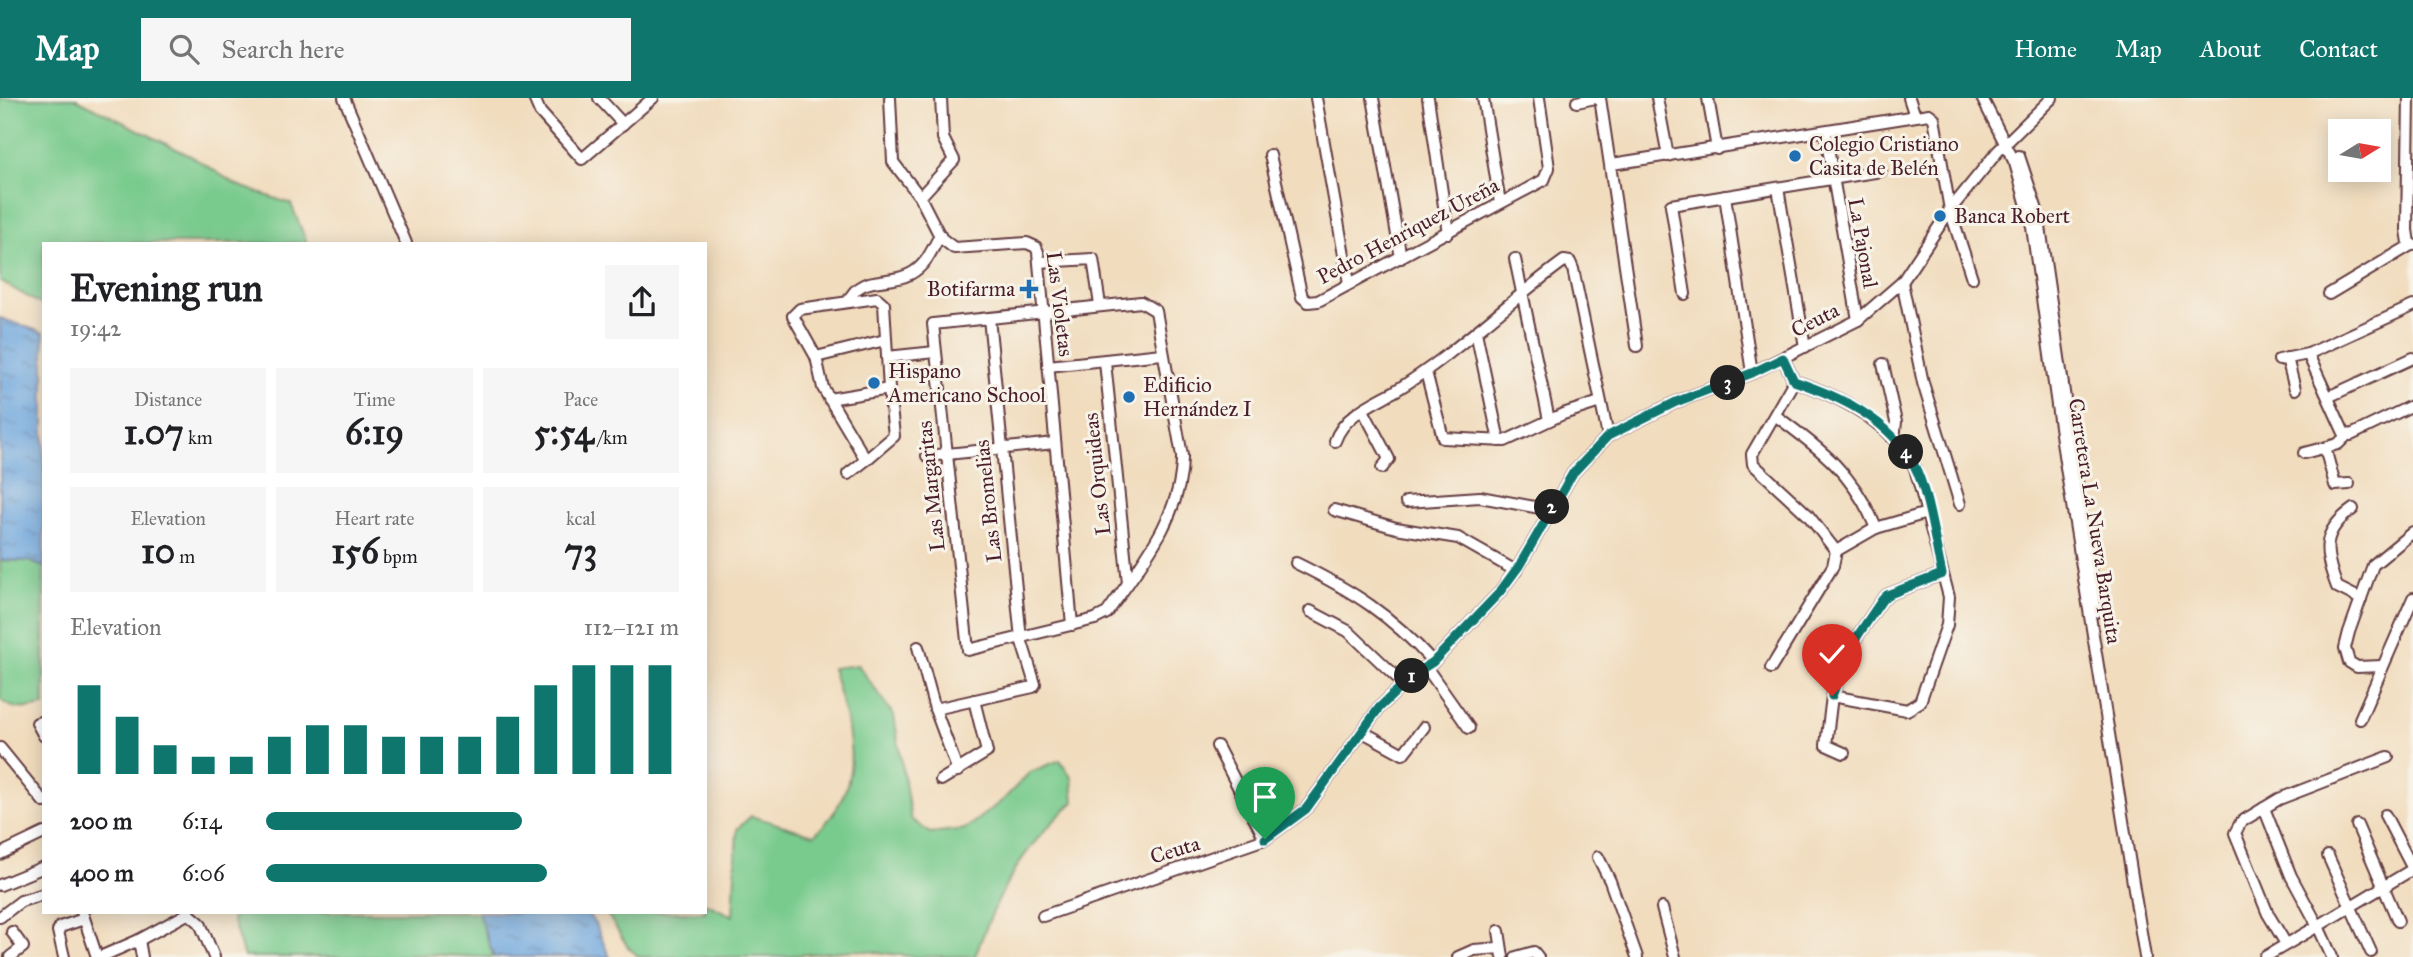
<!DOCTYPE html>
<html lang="en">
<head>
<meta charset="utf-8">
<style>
  :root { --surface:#fff; --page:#f6f6f6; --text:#202124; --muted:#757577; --accent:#0f766e }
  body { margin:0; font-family:"IM FELL Great Primer",serif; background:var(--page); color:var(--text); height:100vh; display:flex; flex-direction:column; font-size:26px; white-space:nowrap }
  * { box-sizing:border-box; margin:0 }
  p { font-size:23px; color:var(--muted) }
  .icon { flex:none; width:38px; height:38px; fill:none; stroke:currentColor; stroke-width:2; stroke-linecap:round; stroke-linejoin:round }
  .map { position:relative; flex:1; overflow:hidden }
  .side { position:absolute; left:42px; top:144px; width:665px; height:672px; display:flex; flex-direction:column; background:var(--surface); border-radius:0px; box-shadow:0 4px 18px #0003 }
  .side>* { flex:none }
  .needle { width:46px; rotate:79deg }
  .tools { position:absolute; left:2328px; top:21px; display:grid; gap:14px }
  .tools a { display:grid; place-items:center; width:63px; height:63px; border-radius:0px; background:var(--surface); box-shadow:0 4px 18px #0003; font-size:35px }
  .pin { position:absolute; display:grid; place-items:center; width:60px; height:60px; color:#fff; margin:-72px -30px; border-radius:50% 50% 50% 0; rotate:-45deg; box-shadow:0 0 7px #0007 }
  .pin .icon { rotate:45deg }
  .km { position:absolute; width:35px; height:35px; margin:-18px; border-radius:50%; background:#222; color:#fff; font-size:19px; line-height:35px; text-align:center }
  .round { display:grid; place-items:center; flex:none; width:74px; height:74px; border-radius:0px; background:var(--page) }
  .headline { display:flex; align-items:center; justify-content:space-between; height:119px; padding:0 28px }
  h1 { font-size:38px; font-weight:700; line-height:52px }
  .figures { display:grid; grid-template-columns:repeat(3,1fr); gap:10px; height:119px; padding:7px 28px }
  .figures div { display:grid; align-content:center; border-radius:0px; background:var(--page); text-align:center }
  .figures b { font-size:35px; font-weight:700 }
  .figures small { font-size:19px; font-weight:400 }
  .figures p { font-size:19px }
  .chart { height:196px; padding:14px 28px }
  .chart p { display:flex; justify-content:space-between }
  .chart svg { width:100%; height:126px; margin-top:7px; stroke:var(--accent); stroke-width:6 }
  ul { padding:0 28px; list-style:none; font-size:23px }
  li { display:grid; grid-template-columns:112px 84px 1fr; align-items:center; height:52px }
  li i { height:18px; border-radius:9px; background:var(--accent) }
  header { display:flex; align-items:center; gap:42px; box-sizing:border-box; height:98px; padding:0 35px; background:var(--accent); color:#fff }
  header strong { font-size:33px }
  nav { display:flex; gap:38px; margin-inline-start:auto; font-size:24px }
  .search { width:490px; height:63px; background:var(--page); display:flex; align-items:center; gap:18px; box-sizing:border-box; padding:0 24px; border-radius:0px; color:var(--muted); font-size:26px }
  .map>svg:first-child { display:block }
</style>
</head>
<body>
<header>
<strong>Map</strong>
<div class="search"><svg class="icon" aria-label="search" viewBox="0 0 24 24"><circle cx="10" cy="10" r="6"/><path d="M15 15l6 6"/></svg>Search here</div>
<nav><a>Home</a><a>Map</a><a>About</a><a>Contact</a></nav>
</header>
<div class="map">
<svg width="2413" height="859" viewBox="0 0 2413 859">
  <defs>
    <pattern id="water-ripples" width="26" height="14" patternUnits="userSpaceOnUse" patternTransform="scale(1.75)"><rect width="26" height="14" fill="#70a7de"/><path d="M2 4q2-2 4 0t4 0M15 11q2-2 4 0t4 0" fill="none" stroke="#5e87b4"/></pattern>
  </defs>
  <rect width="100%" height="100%" fill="#f7f3e8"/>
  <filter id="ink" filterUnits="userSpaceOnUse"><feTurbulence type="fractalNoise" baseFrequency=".0143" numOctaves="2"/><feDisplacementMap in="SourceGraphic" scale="14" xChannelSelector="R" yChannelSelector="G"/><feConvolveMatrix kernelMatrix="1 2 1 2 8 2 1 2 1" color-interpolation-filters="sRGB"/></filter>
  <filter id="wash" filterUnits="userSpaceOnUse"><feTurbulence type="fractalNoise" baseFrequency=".00686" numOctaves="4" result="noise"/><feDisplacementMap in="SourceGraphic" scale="28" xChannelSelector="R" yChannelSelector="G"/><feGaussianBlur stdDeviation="1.57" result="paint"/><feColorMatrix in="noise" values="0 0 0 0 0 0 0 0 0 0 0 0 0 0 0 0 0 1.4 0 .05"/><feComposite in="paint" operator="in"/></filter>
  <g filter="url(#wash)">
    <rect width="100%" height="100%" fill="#f1dcbd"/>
    <g fill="#78ca8d" stroke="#61745c" stroke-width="2">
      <path d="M 0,0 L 75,0 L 193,59 L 237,87 L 291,106 L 307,145 L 44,145 L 44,208 L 0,183 Z"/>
      <path d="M 0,462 L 29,463 L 44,469 L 44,608 C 29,611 10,614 0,600 Z"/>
      <path d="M 858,567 L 894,618 L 911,721 L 930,735 L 965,731 L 1003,702 L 1030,674 L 1060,662 L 1072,680 L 1074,704 C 1021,750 999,793 975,858 L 918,859 L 855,852 L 777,859 L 639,859 L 628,849 L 606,814 L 705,814 L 705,805 L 733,818 L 737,731 L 751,718 L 814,737 C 870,687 850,634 832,570 Z"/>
      <path d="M 237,814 L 478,814 L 494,859 C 461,859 426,854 393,859 L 244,859 L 232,821 Z"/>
    </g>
    <g fill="url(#water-ripples)" stroke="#5d6384" stroke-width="2">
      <path d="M 0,220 L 44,235 L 44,469 L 29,463 L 0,462 Z"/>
      <path d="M 478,814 L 586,814 C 599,827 601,843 610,859 L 494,859 Z"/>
    </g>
  </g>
  <g filter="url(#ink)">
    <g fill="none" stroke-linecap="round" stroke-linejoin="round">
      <defs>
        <g id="minor">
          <path d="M 344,0 L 406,145"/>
          <path d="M 534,0 L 540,14 L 582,61 L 653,0"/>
          <path d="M 599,0 L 623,26"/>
          <path d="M 890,0 L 893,64 L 920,99"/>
          <path d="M 941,0 L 943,40 L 954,62 L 920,99 L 941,140 L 954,150 L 1027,145 L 1036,149 L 1038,154 L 1072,527"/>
          <path d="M 1316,0 L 1349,185"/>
          <path d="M 1373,0 L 1401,160"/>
          <path d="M 1428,0 L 1448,135"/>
          <path d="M 1483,0 L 1500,105"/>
          <path d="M 1600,0 L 1637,248"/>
          <path d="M 1657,0 L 1668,58"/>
          <path d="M 1708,0 L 1717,51"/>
          <path d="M 1909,0 L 1915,18"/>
          <path d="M 1982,0 L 2015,65 L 2031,122 L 2064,357 L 2145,859"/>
          <path d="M 2409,0 L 2407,132 L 2409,145 L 2413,147"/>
          <path d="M 1577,4 L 1595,0"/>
          <path d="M 1825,33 L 1858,222"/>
          <path d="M 1270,57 L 1302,199 L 1308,204 L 1318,203 L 1544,82 L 1549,70 L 1539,0"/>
          <path d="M 2019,58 L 2038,115 L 2096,514"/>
          <path d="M 1612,66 L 1929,16 L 1934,20 L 1950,112 L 1972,180"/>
          <path d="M 1778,90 L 1805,249"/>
          <path d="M 1725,98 L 1752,275"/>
          <path d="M 1515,161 L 1549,322"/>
          <path d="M 1039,164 L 1093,161 L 1100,207"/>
          <path d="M 1902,184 L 1923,285 L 1960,406"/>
          <path d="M 1685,196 L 1671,107 L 1881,73"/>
          <path d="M 2329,196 L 2411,147"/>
          <path d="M 848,204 C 860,175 887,188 910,176 C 926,168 932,152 940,137"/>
          <path d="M 1141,204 L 1156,213 L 1182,358 C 1183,417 1139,469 1107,515 L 1095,521 L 968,552 L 933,226 Z"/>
          <path d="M 1476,234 L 1499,343"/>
          <path d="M 2308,256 L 2344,335 L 2351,337 L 2413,307"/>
          <path d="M 816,259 L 885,242"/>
          <path d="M 887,259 L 935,254"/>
          <path d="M 1783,260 L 1794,283 C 1845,300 1887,323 1915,370 L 1949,499 L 1947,527 L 1920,604 L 1907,612 L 1832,598 L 1850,549 L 1882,502 L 1887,497 L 1942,476"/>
          <path d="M 2287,260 L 2295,291"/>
          <path d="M 2279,262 L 2308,256 L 2413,208"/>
          <path d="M 1105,264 L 1128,485"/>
          <path d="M 1883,266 L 1896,324 L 1894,341"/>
          <path d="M 1048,268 L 1162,256"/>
          <path d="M 1426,274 L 1443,340 L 1505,343 L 1563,316 L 1600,304"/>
          <path d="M 1794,283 L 1752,356 L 1753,366 L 1808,417 L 1836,453"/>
          <path d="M 2328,299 L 2413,260"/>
          <path d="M 829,301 L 889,291 L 884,206 L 877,200 L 800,211 L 793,218 L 816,259 L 823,290 L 866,362 L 894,338 L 889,291"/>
          <path d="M 1363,312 L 1389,361 L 1382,370"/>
          <path d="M 1776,318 C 1821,351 1854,376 1876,430"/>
          <path d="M 1335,343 C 1344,317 1372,306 1395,293 C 1456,256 1506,205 1564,163 L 1570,164 L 1573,171 L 1608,338"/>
          <path d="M 2325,350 L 2335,387 L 2349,386"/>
          <path d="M 2304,355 L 2338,346 L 2347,337"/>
          <path d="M 927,358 L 1055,345"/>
          <path d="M 848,376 L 866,362"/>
          <path d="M 1406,404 L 1480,399 L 1551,412"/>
          <path d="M 2353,411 C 2320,434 2324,454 2337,489 L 2361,501"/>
          <path d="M 1334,412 L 1396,430 L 1458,440 L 1516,473"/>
          <path d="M 1836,453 L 1876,430 L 1927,415"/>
          <path d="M 1296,465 C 1353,493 1390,516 1433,564"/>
          <path d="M 1310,513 L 1348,533 L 1404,586"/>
          <path d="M 918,549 L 935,611 L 958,673"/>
          <path d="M 2382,568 L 2357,569 L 2349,564 L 2345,550 L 2349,534 L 2373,467 L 2413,434"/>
          <path d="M 1426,569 L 1469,630"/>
          <path d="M 1771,570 L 1833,468 L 1836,453"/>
          <path d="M 1832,598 L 1826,647 L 1844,655"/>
          <path d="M 935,611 L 1033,589 L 1035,586 L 1021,541 L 989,220"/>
          <path d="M 2360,621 L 2413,500"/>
          <path d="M 44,623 L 37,625 L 44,638"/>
          <path d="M 1363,634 L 1403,656 L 1424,629"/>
          <path d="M 1217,648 L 1265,741"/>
          <path d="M 0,650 L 44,704"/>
          <path d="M 941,682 L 987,654 L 974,602"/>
          <path d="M 2264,710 L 2241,724 L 2235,735 L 2268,816 L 2286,846"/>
          <path d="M 2385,717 L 2413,771"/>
          <path d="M 2357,727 L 2398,823"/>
          <path d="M 0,756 L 44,735"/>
          <path d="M 2328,758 L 2371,854"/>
          <path d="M 1598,759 L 1610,783 L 1637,859"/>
          <path d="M 0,787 L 44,769"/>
          <path d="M 1662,810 L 1675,859"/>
          <path d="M 82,814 L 97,859"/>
          <path d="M 187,814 L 200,825 L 214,859"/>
          <path d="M 1043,818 L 1265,741 L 1306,711 L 1379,610 L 1414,576 L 1433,564 L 1499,495 L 1519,468 L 1573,375 L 1608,338 L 1676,304 L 1752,275 L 1858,222 L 1902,184 L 1950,112 L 1998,53 L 2052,0"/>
          <path d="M 0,819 L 21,803 L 44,796"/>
          <path d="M 1499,833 L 1503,859"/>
          <path d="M 139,842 L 142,859"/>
          <path d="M 10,859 L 23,849 L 12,834"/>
          <path d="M 64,859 L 58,833 L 60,829 L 84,821"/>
          <path d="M 100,859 L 139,842 L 189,815"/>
          <path d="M 1458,859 L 1474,852 L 1501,850"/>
          <path d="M 1516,859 L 1534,854 L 1538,859"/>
          <path d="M 2265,859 L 2318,828 L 2291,778 L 2264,710 L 2279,701 L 2388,659"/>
          <path d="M 2332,859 L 2318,828 L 2413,771"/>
        </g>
      </defs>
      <use href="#minor" stroke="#633b41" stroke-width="14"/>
      <use href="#minor" stroke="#fff" stroke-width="10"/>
    </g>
  </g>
  <g fill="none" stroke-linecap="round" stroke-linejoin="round" filter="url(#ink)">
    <defs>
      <path id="route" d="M 1265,741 L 1306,711 L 1379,610 L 1414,576 L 1433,564 L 1499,495 L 1519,468 L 1573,375 L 1608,338 L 1676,304 L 1752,275 L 1783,260 L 1794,283 C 1841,299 1889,321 1914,367 C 1928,393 1935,445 1942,476 L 1887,497 L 1882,502 L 1850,549 L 1832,598"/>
    </defs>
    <use href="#route" stroke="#fff" stroke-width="14"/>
    <use href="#route" stroke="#0f766e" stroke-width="9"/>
  </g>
  <g fill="#1f6fb2" stroke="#f7f3e8" stroke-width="2.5">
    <circle cx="1795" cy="58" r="7"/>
    <circle cx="1940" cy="118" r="7"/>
    <path d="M1025.5 180.5h7v7h7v7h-7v7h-7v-7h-7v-7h7z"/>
    <circle cx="874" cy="285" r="7"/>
    <circle cx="1129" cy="299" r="7"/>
  </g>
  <g text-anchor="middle" stroke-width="6" stroke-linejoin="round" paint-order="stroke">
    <g font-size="21" fill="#4a1f2b" stroke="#f7f3e8" text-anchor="start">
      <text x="1809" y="53">Colegio Cristiano<tspan x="1809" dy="24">Casita de Belén</tspan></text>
      <text x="1954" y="125">Banca Robert</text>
      <text x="1015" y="198" text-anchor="end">Botifarma</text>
      <text x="888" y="280">Hispano<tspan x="888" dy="24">Americano School</tspan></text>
      <text x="1143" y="294">Edificio<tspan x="1143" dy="24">Hernández I</tspan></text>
    </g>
    <g font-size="21" fill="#4a1f2b" stroke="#f7f3e8">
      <text transform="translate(1408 133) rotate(-28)" y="7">Pedro Henriquez Ureña</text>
      <text transform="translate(1863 145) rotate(80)" y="7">La Pajonal</text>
      <text transform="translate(1060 206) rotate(83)" y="7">Las Violetas</text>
      <text transform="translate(1815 222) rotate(-27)" y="7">Ceuta</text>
      <text transform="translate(1097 376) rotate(-96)" y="7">Las Orquideas</text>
      <text transform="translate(931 388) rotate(-96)" y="7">Las Margaritas</text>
      <text transform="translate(988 403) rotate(-96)" y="7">Las Bromelias</text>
      <text transform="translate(2095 423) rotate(81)" y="7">Carretera La Nueva Barquita</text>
      <text transform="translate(1175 752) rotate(-17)" y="7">Ceuta</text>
    </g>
  </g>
</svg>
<div class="tools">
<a><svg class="needle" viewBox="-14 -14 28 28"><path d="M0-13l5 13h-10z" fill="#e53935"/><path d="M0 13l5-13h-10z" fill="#757577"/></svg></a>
</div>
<div class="pin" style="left:1265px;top:741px;background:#1e9e55"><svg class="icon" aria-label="arrive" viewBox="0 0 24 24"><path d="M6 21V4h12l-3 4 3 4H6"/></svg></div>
<div class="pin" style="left:1832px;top:598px;background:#d93025"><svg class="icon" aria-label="check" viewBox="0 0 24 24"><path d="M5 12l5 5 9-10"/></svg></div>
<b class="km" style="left:1412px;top:578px">1</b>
<b class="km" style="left:1552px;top:409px">2</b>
<b class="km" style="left:1728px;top:285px">3</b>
<b class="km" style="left:1906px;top:354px">4</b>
<section class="side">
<div class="headline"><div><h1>Evening run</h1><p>19:42</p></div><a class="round"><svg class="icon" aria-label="share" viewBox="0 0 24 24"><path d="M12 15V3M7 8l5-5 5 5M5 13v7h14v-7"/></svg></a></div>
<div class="figures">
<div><p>Distance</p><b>1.07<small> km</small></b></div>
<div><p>Time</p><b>6:19</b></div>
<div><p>Pace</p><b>5:54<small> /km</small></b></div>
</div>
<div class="figures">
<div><p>Elevation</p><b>10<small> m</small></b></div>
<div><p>Heart rate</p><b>156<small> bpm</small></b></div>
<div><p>kcal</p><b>73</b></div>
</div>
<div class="chart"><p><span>Elevation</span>112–121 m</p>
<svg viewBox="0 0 160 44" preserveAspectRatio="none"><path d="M5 44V13M15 44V24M25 44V34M35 44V38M45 44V38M55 44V31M65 44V27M75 44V27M85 44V31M95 44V31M105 44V31M115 44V24M125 44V13M135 44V6M145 44V6M155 44V6"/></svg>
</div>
<ul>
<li><b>200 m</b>6:14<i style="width:62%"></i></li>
<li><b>400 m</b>6:06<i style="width:68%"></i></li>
</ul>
</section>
</div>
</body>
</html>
